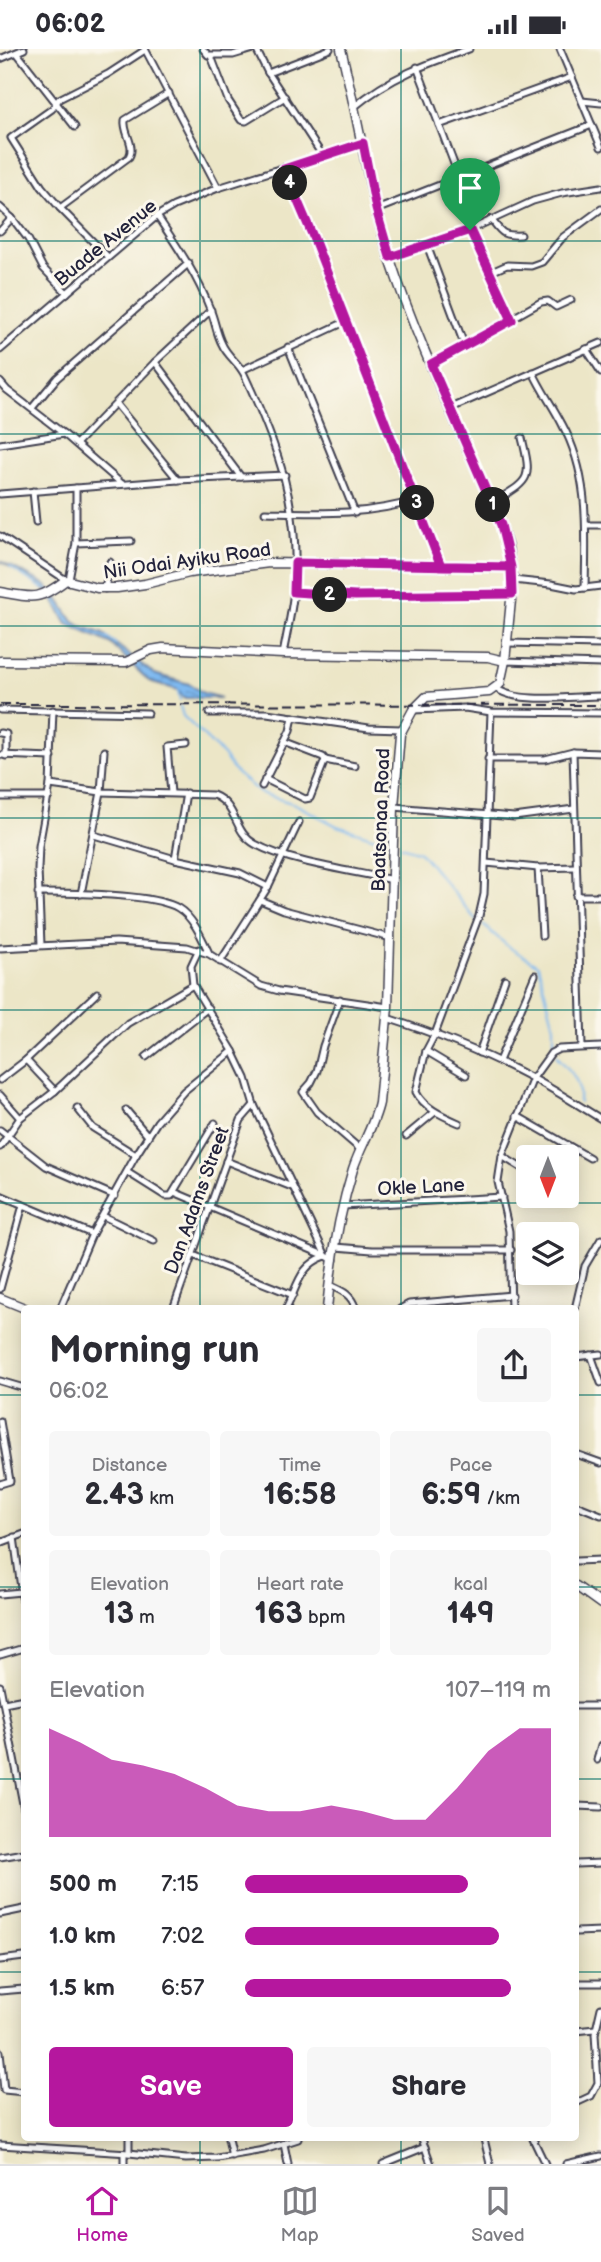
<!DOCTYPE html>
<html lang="en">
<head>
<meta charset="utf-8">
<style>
  :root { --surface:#fff; --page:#f7f7f7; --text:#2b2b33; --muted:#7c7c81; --line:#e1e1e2; --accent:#b5179e }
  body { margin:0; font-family:"Balsamiq Sans",sans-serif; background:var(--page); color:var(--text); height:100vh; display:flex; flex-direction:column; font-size:26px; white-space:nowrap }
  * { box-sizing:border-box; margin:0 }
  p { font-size:23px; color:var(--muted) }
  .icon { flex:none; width:38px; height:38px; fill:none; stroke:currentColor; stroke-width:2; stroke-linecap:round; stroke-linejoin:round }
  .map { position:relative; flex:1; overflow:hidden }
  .sheet { position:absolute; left:21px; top:1256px; width:558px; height:836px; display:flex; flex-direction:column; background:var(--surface); border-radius:7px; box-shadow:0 4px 18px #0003 }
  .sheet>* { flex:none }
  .needle { width:46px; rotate:180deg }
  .buttons { position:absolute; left:516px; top:1096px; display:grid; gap:14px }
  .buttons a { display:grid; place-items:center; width:63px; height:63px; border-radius:7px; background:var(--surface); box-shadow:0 4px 18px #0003; font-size:35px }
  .pin { position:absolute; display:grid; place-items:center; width:60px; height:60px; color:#fff; margin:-72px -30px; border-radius:50% 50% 50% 0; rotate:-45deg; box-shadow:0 0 7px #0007 }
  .pin .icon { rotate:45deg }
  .km { position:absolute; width:35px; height:35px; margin:-18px; border-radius:50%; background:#222; color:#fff; font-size:19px; line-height:35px; text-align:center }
  .round { display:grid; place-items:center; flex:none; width:74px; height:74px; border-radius:7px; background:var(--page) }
  .summary { display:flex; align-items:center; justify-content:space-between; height:119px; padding:0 28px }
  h1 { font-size:38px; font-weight:700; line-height:52px }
  .stats { display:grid; grid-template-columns:repeat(3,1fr); gap:10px; height:119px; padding:7px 28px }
  .stats div { display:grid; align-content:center; border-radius:7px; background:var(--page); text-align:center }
  .stats b { font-size:30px; font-weight:700 }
  .stats small { font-size:19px; font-weight:400 }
  .stats p { font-size:19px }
  .chart { height:196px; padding:14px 28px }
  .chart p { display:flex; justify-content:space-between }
  .chart svg { width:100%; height:126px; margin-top:7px; fill:var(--accent); opacity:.7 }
  .cta { display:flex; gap:14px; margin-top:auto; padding:14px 28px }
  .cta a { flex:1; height:80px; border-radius:7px; background:var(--accent); color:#fff; font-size:28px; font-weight:700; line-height:80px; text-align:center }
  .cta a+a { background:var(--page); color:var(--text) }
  ul { padding:0 28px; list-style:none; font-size:23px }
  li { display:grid; grid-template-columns:112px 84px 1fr; align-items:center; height:52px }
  li i { height:18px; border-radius:9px; background:var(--accent) }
  .status { display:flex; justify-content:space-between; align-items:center; height:49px; padding:0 35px; background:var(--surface); direction:ltr }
  .status svg { height:19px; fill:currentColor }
  .dock { display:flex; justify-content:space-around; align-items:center; height:98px; border-top:2px solid var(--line); background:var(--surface); font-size:19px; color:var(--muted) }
  .dock a { display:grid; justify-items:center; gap:4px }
  .dock .selected { color:var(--accent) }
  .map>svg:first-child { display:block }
</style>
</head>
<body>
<div class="status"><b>06:02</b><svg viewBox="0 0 49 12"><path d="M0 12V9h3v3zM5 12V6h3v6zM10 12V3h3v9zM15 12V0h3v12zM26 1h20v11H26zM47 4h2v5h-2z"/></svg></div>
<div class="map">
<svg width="601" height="2115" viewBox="0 0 601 2115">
  <defs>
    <pattern id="water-ripples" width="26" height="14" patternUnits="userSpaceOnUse" patternTransform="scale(1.75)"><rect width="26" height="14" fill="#7fb9f0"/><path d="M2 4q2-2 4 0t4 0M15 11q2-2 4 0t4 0" fill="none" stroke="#6896c4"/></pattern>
  </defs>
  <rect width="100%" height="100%" fill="#fbf7ec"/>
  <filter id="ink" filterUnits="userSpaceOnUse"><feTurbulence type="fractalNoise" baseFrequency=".0143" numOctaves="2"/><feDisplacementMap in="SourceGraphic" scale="14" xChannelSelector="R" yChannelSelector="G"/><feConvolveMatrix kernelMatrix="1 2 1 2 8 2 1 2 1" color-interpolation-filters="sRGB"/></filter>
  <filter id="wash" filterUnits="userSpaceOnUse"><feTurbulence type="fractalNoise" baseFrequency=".00686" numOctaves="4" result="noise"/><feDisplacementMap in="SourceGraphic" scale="28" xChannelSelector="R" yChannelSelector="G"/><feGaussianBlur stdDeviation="1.57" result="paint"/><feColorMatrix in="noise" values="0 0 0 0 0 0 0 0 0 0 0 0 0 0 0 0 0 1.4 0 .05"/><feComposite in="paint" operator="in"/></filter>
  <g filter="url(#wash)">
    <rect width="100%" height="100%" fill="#ece6c7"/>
    <path fill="url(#water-ripples)" stroke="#506e96" stroke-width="2" d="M 0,512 L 43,534 L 57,548 L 72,571 L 81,577 L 103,585 L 154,625 L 189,635 L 203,644 L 221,649 L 183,649 L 178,641 L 149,632 L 110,594 L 67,575 L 51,547 L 39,536 Z"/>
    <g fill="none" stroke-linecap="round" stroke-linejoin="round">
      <g stroke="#7fb9f0" stroke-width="2">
        <path d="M 10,518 L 43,540"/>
        <path d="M 107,588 L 116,595"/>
        <path d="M 178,642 L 180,651"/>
        <path d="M 180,657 L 183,667 L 224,707 L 233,721 L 260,744 L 295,755 L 337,777 L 388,793"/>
        <path d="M 401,797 L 420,803 L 476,871"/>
        <path d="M 483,876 L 510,899 L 538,916 L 554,977 L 554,996"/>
        <path d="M 556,1006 C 570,1023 581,1028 579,1053"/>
      </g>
    </g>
  </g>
  <g filter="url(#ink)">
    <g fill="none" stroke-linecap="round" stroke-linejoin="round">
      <defs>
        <g id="street">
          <path d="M 145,0 L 218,139"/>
          <path d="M 203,0 L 208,6 L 233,6 L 253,0"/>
          <path d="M 256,0 L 267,22 L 322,106"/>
          <path d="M 560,0 L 601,98"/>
          <path d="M 17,4 L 75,78"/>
          <path d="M 211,7 L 228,51 L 241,71 L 246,72 L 285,48"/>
          <path d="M 0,10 L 24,0"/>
          <path d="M 417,18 L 459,128"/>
          <path d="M 268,24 L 330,0"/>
          <path d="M 582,52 L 601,54"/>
          <path d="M 354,58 C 390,28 426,15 469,0"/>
          <path d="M 439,76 L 572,28"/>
          <path d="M 284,120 L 314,190 L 441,517"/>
          <path d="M 0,158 L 12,169 L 28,190 L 43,219 L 67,244"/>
          <path d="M 60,159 L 129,108 C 136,96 123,84 125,71 L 169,44"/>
          <path d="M 376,161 L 592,76"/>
          <path d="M 157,167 C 177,197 197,226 210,260 C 215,271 216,284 222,295 C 227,307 239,314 244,325 C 278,397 301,460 294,541 C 292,562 287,584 283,605"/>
          <path d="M 491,170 C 502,184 502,187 521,186"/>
          <path d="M 470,181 L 512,271"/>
          <path d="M 0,182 L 12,169"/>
          <path d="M 427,196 L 465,298"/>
          <path d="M 108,208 L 60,159 L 42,138 L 11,89 L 52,60 L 59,50 L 108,25 L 145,1"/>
          <path d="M 390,208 L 461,185 L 533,152 L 562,144 L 601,138"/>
          <path d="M 489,224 L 507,216 L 531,217 L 542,213 L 563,188 L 601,160"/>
          <path d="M 288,298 L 355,464"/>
          <path d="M 586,300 L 601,323"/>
          <path d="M 0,301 L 157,167 L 174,157 L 218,139 L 363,94"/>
          <path d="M 155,313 L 241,428"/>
          <path d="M 431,315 L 541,253 L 548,252 L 556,258 L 571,251"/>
          <path d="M 242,321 L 345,273"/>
          <path d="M 533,323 C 541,341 553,357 562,375 C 590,426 586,482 585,539"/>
          <path d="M 0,333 L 7,341 L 64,385 L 122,435"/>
          <path d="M 116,355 L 178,431"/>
          <path d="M 32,359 L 57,329 L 189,214"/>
          <path d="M 449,360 L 601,294"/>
          <path d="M 0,395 L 64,385"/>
          <path d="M 76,395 L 155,313 L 211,261"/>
          <path d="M 33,442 L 36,473"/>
          <path d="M 0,445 L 178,431 L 285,426"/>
          <path d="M 492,454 C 529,431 533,433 522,389"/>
          <path d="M 265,463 C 316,464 366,467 416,451"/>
          <path d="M 587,476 L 601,476"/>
          <path d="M 0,487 L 66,531"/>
          <path d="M 76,494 L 131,492"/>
          <path d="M 69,531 L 76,494 L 76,439"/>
          <path d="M 513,531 L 551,535 L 576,540 L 601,537"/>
          <path d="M 105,540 L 110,513"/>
          <path d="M 294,543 L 355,547 L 512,545"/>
          <path d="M 507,594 L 601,596"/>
          <path d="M 505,612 L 601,615"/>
          <path d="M 496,639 C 517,656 574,647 601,647"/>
          <path d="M 0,661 L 148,664"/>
          <path d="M 413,661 L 465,659 L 491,663 L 601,664"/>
          <path d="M 209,664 L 267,664 L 293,668"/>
          <path d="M 0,684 L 6,685 L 6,707"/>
          <path d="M 573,703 L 582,998"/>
          <path d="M 0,706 L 52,708"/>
          <path d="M 488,710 L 545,710 L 573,703 L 601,704"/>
          <path d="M 325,711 L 355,717"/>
          <path d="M 265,730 L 305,750 L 310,749 L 325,711 L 323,708 L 284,693"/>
          <path d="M 50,736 L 101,743 L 213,746 C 238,756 233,783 255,795 C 290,814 353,822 393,831"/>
          <path d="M 262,737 L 290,682 L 293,668 L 369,679 L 401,680"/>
          <path d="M 171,744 L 167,698 L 186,696"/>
          <path d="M 0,748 L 49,748"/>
          <path d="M 394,758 L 514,768 L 574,760"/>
          <path d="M 94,786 L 175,810 L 240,824 L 268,838"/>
          <path d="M 175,810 L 186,744"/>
          <path d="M 486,814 L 538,819 L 575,818"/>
          <path d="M 538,819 L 542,887"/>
          <path d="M 38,844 C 69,844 153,844 178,859 C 193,868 202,889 209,904"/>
          <path d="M 81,845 L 101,743 L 104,702"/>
          <path d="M 576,847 L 601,847"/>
          <path d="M 260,851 L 284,861 L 391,889"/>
          <path d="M 41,896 L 38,820 L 39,797 L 50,736 L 53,661"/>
          <path d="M 0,899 L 116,893 L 187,898 L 209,905 L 261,937 L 279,942 L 388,958"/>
          <path d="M 199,900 L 191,917 L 193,936 L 233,1002 L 246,1029 L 254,1056 L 326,1207 L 334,1211"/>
          <path d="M 220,913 L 268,838 L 299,773"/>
          <path d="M 340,950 L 323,997 L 317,1022 L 311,1034 L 303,1043 L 317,1063 L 360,1100"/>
          <path d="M 387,969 C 437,985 485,1004 532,1029 C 555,1041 578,1056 601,1070"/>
          <path d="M 426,1002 L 466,1026"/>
          <path d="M 479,1004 L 505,930"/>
          <path d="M 146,1008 L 208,959"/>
          <path d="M 26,1011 L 55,1042"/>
          <path d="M 499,1012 L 535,926"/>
          <path d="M 0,1031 L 26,1011 L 97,944"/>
          <path d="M 0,1046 L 20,1069"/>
          <path d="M 77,1059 L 93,1079 L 136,1106"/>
          <path d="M 126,1061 L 148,1087"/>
          <path d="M 517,1067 L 590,1109"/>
          <path d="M 459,1074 C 443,1067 424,1059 416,1043 L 426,1002 L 435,985 L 479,867 L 484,845 L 491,663"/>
          <path d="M 0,1081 L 46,1117 L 115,1147"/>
          <path d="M 406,1087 L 435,1063"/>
          <path d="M 0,1098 L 20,1069 L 55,1042 L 128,974 L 193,936"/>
          <path d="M 502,1107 L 528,1123"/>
          <path d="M 226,1112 L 292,1138"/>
          <path d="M 127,1123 L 165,1147 L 171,1147 L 215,1074"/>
          <path d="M 174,1143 L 326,1207"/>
          <path d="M 0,1146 L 92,1185"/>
          <path d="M 566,1146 L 571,1149"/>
          <path d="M 343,1157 L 502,1148"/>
          <path d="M 103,1167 L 154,1192"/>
          <path d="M 336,1198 L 372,1201 L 511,1201"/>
          <path d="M 193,1206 L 293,1246"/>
          <path d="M 329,1236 C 343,1242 351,1245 356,1260"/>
          <path d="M 0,1240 L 23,1156"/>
          <path d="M 60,1260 L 92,1185 L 136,1106 L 157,1073 L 184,1042 L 233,1002"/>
          <path d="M 173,1260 L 241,1071 L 254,1056"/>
          <path d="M 286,1260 C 298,1237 299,1216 326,1207"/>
          <path d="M 400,1260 L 409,1255 L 512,1246"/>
          <path d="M 511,1260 L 509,1182 L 498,1133 L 502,1107 L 533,1029 L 551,1004 L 559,1000 L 601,998"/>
          <path d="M 575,1260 L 585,1217 L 601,1190"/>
          <path d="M 591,1306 L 601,1334"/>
          <path d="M 576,1308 L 601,1305"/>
          <path d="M 0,1332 L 24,1339"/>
          <path d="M 0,1372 L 10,1432 L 0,1435"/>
          <path d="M 576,1405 L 601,1414"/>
          <path d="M 576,1456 L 601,1466"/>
          <path d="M 14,1488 L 24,1561"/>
          <path d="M 0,1494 L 24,1485"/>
          <path d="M 576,1512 L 601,1511"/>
          <path d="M 0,1545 L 21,1543"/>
          <path d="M 0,1606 L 24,1599"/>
          <path d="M 0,1637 L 24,1760"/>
          <path d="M 4,1654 L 24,1650"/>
          <path d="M 576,1657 L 601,1657"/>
          <path d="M 597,1711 L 601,1697"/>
          <path d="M 576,1757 L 601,1758"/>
          <path d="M 0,1808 L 24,1804"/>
          <path d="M 576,1815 L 601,1814"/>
          <path d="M 0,1865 L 24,1860"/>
          <path d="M 576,1883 L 601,1882"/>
          <path d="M 0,1911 L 24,1908"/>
          <path d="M 576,1934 L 601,1934"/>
          <path d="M 0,1942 L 24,1940"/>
          <path d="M 576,1982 L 595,1980"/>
          <path d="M 0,2003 L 4,2041 L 24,2043"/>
          <path d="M 576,2054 L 591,2047 L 598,2034 L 595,1985 L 601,1959"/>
          <path d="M 228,2090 L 232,2107"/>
          <path d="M 422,2090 L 431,2115"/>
          <path d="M 484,2090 L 490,2115"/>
          <path d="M 533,2090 L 545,2115"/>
          <path d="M 284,2095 L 288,2115"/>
          <path d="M 0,2096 L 129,2104 L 186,2110 L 217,2109 L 264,2101 L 298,2090"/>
          <path d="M 129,2104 L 129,2090"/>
          <path d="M 124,2115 L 124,2104"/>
          <path d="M 383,2115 L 425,2098"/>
          <path d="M 566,2115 L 601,2107"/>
        </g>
        <g id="secondary">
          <path d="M 0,543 C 34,549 38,552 66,531 L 97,539 L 117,539 L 145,535 L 189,524 L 269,514 L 511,518"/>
          <path d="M 0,612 L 126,613 L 151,601 L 163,599 L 283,605 L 488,608 L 505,612"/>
          <path d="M 0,1249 L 27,1260"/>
          <path d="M 327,1260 C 331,1214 339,1165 353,1120 C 360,1098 374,1077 379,1054 L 388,958 L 394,758 L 400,685 L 413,661 L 426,648 L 489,643 L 500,635 L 505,612 L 513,531 L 508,499 L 501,476 C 463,387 419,299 389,207 C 368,139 358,68 341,0"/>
          <path d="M 576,1537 L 601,1555"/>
        </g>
      </defs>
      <use href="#street" stroke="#403f50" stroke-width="9"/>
      <use href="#secondary" stroke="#403f50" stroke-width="11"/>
      <use href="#street" stroke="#fff" stroke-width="5"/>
      <use href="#secondary" stroke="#fff" stroke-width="8"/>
      <path stroke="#22223b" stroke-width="2" stroke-dasharray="10 5" stroke-linecap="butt" d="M 0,655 L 601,656"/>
    </g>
  </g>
  <g fill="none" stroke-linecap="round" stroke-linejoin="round" filter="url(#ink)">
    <defs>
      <path id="route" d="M 470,181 L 512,271 L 431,315 L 501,476 L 511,518 L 295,514 L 294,543 L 355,547 L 512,545 L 511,518 L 441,517 L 314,190 L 284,120 L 363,94 L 376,160 L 390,208 L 470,181"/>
    </defs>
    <use href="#route" stroke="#fff" stroke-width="14"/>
    <use href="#route" stroke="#b5179e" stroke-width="9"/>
  </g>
  <path fill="none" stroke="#0f766e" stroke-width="2" stroke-opacity="0.55" d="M 200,0 L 200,1260M 401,0 L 401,1260M 0,192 L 601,192M 0,385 L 601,385M 0,577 L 601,577M 0,769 L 601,769M 0,961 L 601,961M 0,1154 L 601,1154M 0,1346 L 24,1346M 576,1346 L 601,1346M 0,1538 L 24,1538M 576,1538 L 601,1538M 0,1730 L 24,1730M 576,1730 L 601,1730M 0,1923 L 24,1923M 576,1923 L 601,1923M 200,2090 L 200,2115M 401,2090 L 401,2115"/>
  <g text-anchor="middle" stroke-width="6" stroke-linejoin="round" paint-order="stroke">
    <g font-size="19" fill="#22223b" stroke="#fbf7ec">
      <text transform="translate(105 193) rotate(-39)" y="7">Buade Avenue</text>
      <text transform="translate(187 511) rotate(-8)" y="7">Nii Odai Ayiku Road</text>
      <text transform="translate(380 771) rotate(-88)" y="7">Baatsonaa Road</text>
      <text transform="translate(421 1137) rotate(-3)" y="7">Okle Lane</text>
      <text transform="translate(196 1151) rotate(-70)" y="7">Dan Adams Street</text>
    </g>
  </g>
</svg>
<div class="buttons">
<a><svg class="needle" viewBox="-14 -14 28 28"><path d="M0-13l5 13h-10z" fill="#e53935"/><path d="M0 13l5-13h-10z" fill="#7c7c81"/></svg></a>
<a><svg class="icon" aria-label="layers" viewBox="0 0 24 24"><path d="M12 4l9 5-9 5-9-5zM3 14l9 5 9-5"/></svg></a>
</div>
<div class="pin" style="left:470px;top:181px;background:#1e9e55"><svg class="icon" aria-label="arrive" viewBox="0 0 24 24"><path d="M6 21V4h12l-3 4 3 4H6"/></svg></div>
<b class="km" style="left:493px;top:456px">1</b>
<b class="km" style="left:330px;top:546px">2</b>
<b class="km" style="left:417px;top:454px">3</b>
<b class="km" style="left:290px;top:134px">4</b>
<section class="sheet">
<div class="summary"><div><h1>Morning run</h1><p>06:02</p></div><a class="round"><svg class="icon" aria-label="share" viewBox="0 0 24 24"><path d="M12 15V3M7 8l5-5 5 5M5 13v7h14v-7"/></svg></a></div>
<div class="stats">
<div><p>Distance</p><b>2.43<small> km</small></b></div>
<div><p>Time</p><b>16:58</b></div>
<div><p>Pace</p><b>6:59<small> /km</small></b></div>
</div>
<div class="stats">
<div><p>Elevation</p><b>13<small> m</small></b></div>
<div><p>Heart rate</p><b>163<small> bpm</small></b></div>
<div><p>kcal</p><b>149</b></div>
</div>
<div class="chart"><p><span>Elevation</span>107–119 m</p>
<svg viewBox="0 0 160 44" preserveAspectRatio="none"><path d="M0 44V6L10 11L20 17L30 19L40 22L50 27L60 33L70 35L80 35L90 33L100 35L110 38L120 38L130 27L140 14L150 6L160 6V44z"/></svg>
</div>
<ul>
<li><b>500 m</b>7:15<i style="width:73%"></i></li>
<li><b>1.0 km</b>7:02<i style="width:83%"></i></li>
<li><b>1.5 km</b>6:57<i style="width:87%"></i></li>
</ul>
<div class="cta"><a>Save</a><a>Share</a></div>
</section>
</div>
<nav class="dock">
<a class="selected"><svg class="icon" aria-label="home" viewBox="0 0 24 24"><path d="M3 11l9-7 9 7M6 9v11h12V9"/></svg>Home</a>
<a><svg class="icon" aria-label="map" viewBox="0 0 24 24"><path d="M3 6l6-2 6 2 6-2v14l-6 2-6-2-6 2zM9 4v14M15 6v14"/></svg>Map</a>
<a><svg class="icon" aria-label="saved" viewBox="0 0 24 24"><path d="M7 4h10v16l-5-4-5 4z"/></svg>Saved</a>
</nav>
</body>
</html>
